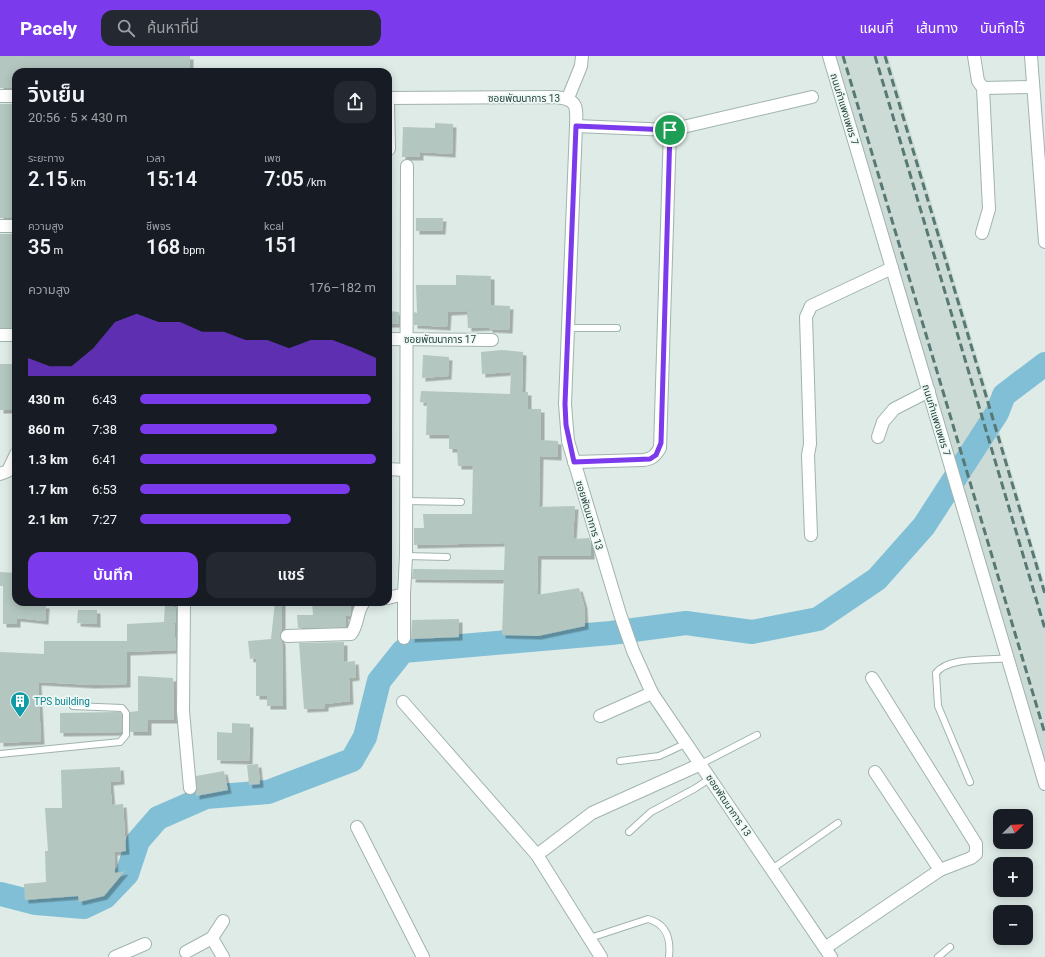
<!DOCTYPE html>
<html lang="th">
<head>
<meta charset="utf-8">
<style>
  :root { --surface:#171b24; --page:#242831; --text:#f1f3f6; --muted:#9ea1a6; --accent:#7c3aed }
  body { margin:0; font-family:Roboto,"Noto Sans Thai",sans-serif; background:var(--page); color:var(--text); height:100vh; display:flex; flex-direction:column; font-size:15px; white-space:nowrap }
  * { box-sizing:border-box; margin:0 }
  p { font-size:13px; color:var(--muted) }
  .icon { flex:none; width:22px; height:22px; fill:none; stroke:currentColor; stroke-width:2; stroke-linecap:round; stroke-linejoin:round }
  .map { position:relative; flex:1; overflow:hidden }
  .panel { position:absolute; left:12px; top:12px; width:380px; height:538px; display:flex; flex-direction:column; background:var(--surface); border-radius:12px; box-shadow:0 2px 10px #0003 }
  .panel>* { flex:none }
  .needle { width:26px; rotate:67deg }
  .controls { position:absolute; left:993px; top:753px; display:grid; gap:8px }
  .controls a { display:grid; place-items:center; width:40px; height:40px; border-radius:8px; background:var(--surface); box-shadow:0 2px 10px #0003; font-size:20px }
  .pin { position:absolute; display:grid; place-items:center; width:34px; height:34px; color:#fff; margin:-17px; border:2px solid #fff; border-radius:50%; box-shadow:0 1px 4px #0007 }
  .round { display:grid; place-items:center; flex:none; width:42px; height:42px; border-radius:12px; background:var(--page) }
  .summary { display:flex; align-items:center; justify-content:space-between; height:68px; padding:0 16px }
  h1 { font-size:22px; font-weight:600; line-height:30px }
  .metrics { display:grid; grid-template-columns:repeat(3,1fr); gap:6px; height:68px; padding:4px 16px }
  .metrics div { display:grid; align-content:center }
  .metrics b { font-size:20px; font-weight:600 }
  .metrics small { font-size:11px; font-weight:400 }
  .metrics p { font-size:11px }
  .chart { height:112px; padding:8px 16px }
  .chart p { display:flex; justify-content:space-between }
  .chart svg { width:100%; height:72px; margin-top:4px; fill:var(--accent); opacity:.7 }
  .action { display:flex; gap:8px; margin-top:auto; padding:8px 16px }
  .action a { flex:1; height:46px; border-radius:12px; background:var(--accent); color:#fff; font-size:16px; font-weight:600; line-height:46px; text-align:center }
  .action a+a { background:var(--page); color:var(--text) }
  ul { padding:0 16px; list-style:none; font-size:13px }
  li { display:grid; grid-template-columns:64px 48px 1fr; align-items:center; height:30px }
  li i { height:10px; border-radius:5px; background:var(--accent) }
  header { display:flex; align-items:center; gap:24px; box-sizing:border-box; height:56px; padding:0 20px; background:var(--accent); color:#fff }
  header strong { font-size:19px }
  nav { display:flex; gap:22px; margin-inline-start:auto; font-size:14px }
  .search { width:280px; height:36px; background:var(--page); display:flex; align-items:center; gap:10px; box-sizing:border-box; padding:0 14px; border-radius:12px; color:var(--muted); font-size:15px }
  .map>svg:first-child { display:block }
</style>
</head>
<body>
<header>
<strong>Pacely</strong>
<div class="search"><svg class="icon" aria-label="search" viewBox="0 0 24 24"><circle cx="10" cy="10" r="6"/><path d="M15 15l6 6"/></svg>ค้นหาที่นี่</div>
<nav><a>แผนที่</a><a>เส้นทาง</a><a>บันทึกไว้</a></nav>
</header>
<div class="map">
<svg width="1045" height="901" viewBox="0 0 1045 901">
  <defs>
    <filter id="shadow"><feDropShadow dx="3.5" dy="3.5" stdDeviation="0" flood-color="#0004"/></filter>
  </defs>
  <rect width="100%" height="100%" fill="#deebe7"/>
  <path fill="#ccdbd6" d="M 833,0 L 888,0 L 1045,530 L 1045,724 Z"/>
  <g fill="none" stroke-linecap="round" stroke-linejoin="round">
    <path stroke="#80bfd6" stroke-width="24" d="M 0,838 L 36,847 L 84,851 L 105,841 L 127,818 L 138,785 L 158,762 L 206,741 L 268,736 L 352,704 L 365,681 L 379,625 L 403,595 L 611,577 L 686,567 L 752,576 L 818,563 L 877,523 L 924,470 L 997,357 L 1004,339 L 1045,308"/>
  </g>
  <g fill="#b3c6c0" filter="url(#shadow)">
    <path d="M 0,0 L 190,0 L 190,16 L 16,16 L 16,32 L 0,32 Z"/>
    <rect x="0" y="48" width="16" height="114"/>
    <path d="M 435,67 L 453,68 L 452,98 L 420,96 L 420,101 L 402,101 L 403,71 L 435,72 Z"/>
    <path d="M 416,162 L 443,162 L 442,175 L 416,175 Z"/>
    <path d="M 0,178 L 16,178 L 15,272 L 0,272 Z"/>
    <path d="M 456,219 L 491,220 L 491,249 L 510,250 L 509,274 L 489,273 L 489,271 L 468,272 L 467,255 L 448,256 L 447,271 L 414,269 L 414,256 L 417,257 L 416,229 L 456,229 Z"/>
    <path d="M 388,255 L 399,256 L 399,268 L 388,268 Z"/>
    <path d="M 502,294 L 523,296 L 522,336 L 528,336 L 528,353 L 541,353 L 541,384 L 558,385 L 558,401 L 540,400 L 539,451 L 575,450 L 573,483 L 589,482 L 591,487 L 591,500 L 538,500 L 537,539 L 579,532 L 584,549 L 585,570 L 538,580 L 502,579 L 504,524 L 412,523 L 413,513 L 504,514 L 505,487 L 414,489 L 414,472 L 424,472 L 423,458 L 472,458 L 473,410 L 458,410 L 457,393 L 449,393 L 449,379 L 426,379 L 427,347 L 420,346 L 421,335 L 510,338 L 511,316 L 482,318 L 481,296 Z"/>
    <path d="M 423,299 L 449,301 L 448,320 L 422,322 Z"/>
    <rect x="0" y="308" width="16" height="46"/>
    <path d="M 0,516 L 16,517 L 17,547 L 46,549 L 45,565 L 17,562 L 17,568 L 3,568 L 3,530 L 0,530 Z"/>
    <path d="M 165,546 L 173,546 L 174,551 L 176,551 L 176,567 L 174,567 L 176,594 L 127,596 L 127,628 L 93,629 L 38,626 L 41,685 L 0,687 L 0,596 L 44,598 L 44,585 L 127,585 L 127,568 L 164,566 Z"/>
    <path d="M 275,546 L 282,546 L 282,574 L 280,580 L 282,586 L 283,650 L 267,650 L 267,640 L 256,640 L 256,602 L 250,603 L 248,585 L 271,583 Z"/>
    <path d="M 312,546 L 351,546 L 350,560 L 345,560 L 346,571 L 298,572 L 297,559 L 313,559 Z"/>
    <path d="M 78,554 L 97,554 L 97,568 L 77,567 Z"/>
    <path d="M 459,563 L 459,581 L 411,583 L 412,564 Z"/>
    <path d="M 344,586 L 344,606 L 355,605 L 356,621 L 349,622 L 350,645 L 325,648 L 325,652 L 304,653 L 299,587 Z"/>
    <path d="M 138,620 L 173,622 L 174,664 L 148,664 L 148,676 L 130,676 L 130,656 L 138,655 Z"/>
    <path d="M 120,656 L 122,659 L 122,676 L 60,677 L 60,657 Z"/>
    <path d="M 232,667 L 250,668 L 249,705 L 217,704 L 217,676 L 232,677 Z"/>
    <path d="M 258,708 L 260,728 L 249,729 L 247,709 Z"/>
    <path d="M 120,711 L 121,725 L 110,726 L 112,749 L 123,748 L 126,795 L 114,796 L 115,817 L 125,815 L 104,840 L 79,846 L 78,840 L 25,844 L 24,828 L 46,826 L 45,795 L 48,795 L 45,752 L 62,752 L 61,714 Z"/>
    <path d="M 224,715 L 228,734 L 196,740 L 196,720 Z"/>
  </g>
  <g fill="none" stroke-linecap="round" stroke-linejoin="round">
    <defs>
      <g id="service">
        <path d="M 569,272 L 617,272"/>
        <path d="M 406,445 L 461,446"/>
        <path d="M 406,500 L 447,501"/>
        <path d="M 0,698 L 120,686 L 126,679 L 126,657 L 122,652 L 73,650"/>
        <path d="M 620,705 L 659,700 L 687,687"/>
        <path d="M 701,708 L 757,679"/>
        <path d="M 970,726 L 938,650 L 936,617 C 949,600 989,605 1008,602"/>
        <path d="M 629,776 L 651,756 L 694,733 L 711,722"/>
        <path d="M 772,813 L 838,767"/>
        <path d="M 590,882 L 648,863 C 667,868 671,883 669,901"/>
        <path d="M 938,901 L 950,891"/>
      </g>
      <g id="minor">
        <path d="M 974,0 L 978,25 L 983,32 L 1033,31"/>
        <path d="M 1031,0 L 1045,186"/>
        <path d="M 0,40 L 16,40"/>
        <path d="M 388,42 L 555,41 C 577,43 577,49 576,70 L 565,348 L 568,385 L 620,558 L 633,595 L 652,637 L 831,901"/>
        <path d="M 568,42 L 581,10 L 582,0"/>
        <path d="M 388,49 L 389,93"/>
        <path d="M 576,70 L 670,74 L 812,41"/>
        <path d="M 0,170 L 16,170"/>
        <path d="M 982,177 L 989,153 L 983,32"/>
        <path d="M 0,279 L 16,279"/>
        <path d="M 388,283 L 492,284"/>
        <path d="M 878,381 L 883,366 L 894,353 L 929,335"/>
        <path d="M 574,406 L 643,404 C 652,403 655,400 660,392 L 670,74"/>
        <path d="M 388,413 L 405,414"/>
        <path d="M 0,418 L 8,415 L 16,398"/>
        <path d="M 811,479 L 808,399 L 810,388 L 806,261 L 811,250 L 892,212"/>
        <path d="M 388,542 L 404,538 L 406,500 L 407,110"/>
        <path d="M 184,546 L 183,655 L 190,732"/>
        <path d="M 287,580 L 351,578 C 359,568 356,555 364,546"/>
        <path d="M 404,582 L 404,538"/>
        <path d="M 872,622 L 976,788 L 976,798 L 971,802 L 940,814"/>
        <path d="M 403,646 L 537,799 L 601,901"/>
        <path d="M 600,660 L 652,637"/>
        <path d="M 357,771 L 423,901"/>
        <path d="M 537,799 L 592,757 L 701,708"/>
        <path d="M 212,882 L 223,901"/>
        <path d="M 825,892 L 940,814 L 875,716"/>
        <path d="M 186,896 L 212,882 L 223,865"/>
        <path d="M 115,901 L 145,888"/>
      </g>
      <path id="tertiary" d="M 829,0 L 1045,728"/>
    </defs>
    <use href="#service" stroke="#a1b3af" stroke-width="8"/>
    <use href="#minor" stroke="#a1b3af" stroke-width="14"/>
    <use href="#tertiary" stroke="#a1b3af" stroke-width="14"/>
    <use href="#service" stroke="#fff" stroke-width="6"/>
    <use href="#minor" stroke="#fff" stroke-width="12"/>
    <use href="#tertiary" stroke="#fff" stroke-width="12"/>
    <g stroke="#587873" stroke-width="3" stroke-dasharray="8 4" stroke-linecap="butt">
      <path d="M 843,0 L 1045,678"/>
      <path d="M 875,0 L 1045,573"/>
      <path d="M 885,0 L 1045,538"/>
    </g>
  </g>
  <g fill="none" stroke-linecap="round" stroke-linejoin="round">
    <defs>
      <path id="route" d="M 576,70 L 670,74 L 661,387 L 656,399 L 650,403 L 574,406 L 566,369 L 565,348 Z"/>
    </defs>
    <use href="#route" stroke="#fff" stroke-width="8"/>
    <use href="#route" stroke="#7c3aed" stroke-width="5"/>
  </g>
  <defs>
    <symbol id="building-pin" viewBox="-11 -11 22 30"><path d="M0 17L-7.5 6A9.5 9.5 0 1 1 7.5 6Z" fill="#0f9aa8" stroke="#eef8f4"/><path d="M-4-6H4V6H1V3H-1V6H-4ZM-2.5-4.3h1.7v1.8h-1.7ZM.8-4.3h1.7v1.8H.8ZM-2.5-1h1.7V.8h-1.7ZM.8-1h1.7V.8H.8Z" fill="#fff"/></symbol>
  </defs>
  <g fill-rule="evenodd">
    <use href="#building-pin" x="9" y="634" width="22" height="30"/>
  </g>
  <g text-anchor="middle" stroke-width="3.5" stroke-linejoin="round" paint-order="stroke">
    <g font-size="10" fill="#1e3c37" stroke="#eef8f4">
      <text x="524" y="46">ซอยพัฒนาการ 13</text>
      <text transform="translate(845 53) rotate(73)" y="4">ถนนกำแพงเพชร 7</text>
      <text x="440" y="287">ซอยพัฒนาการ 17</text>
      <text transform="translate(937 364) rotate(73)" y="4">ถนนกำแพงเพชร 7</text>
      <text transform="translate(590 459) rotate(73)" y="4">ซอยพัฒนาการ 13</text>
      <text transform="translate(729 749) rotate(56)" y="4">ซอยพัฒนาการ 13</text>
    </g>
    <g font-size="10" fill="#0d838f" stroke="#eef8f4" text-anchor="start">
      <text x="34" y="649">TPS building</text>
    </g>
  </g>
</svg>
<div class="controls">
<a><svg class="needle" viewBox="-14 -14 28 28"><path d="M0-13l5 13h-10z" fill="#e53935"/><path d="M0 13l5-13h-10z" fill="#9ea1a6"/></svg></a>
<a>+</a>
<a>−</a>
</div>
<div class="pin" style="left:670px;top:74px;background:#1e9e55"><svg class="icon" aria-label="arrive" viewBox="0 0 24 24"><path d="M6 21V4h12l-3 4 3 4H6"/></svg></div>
<section class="panel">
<div class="summary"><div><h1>วิ่งเย็น</h1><p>20:56 · 5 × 430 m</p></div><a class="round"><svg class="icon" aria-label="share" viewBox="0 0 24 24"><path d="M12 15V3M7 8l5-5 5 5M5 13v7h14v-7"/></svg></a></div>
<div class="metrics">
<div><p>ระยะทาง</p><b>2.15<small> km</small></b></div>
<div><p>เวลา</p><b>15:14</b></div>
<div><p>เพซ</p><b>7:05<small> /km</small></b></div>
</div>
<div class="metrics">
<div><p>ความสูง</p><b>35<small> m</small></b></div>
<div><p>ชีพจร</p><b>168<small> bpm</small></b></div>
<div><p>kcal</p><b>151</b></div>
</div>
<div class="chart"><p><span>ความสูง</span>176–182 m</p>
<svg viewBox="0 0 160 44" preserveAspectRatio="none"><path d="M0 44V33L10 38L20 38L30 27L40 11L50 6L60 11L70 11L80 17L90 17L100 22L110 22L120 27L130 22L140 22L150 27L160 33V44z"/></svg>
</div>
<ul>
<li><b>430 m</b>6:43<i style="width:98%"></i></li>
<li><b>860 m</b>7:38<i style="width:58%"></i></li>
<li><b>1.3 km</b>6:41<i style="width:100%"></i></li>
<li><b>1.7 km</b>6:53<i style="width:89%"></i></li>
<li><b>2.1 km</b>7:27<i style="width:64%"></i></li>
</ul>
<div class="action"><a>บันทึก</a><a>แชร์</a></div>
</section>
</div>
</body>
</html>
